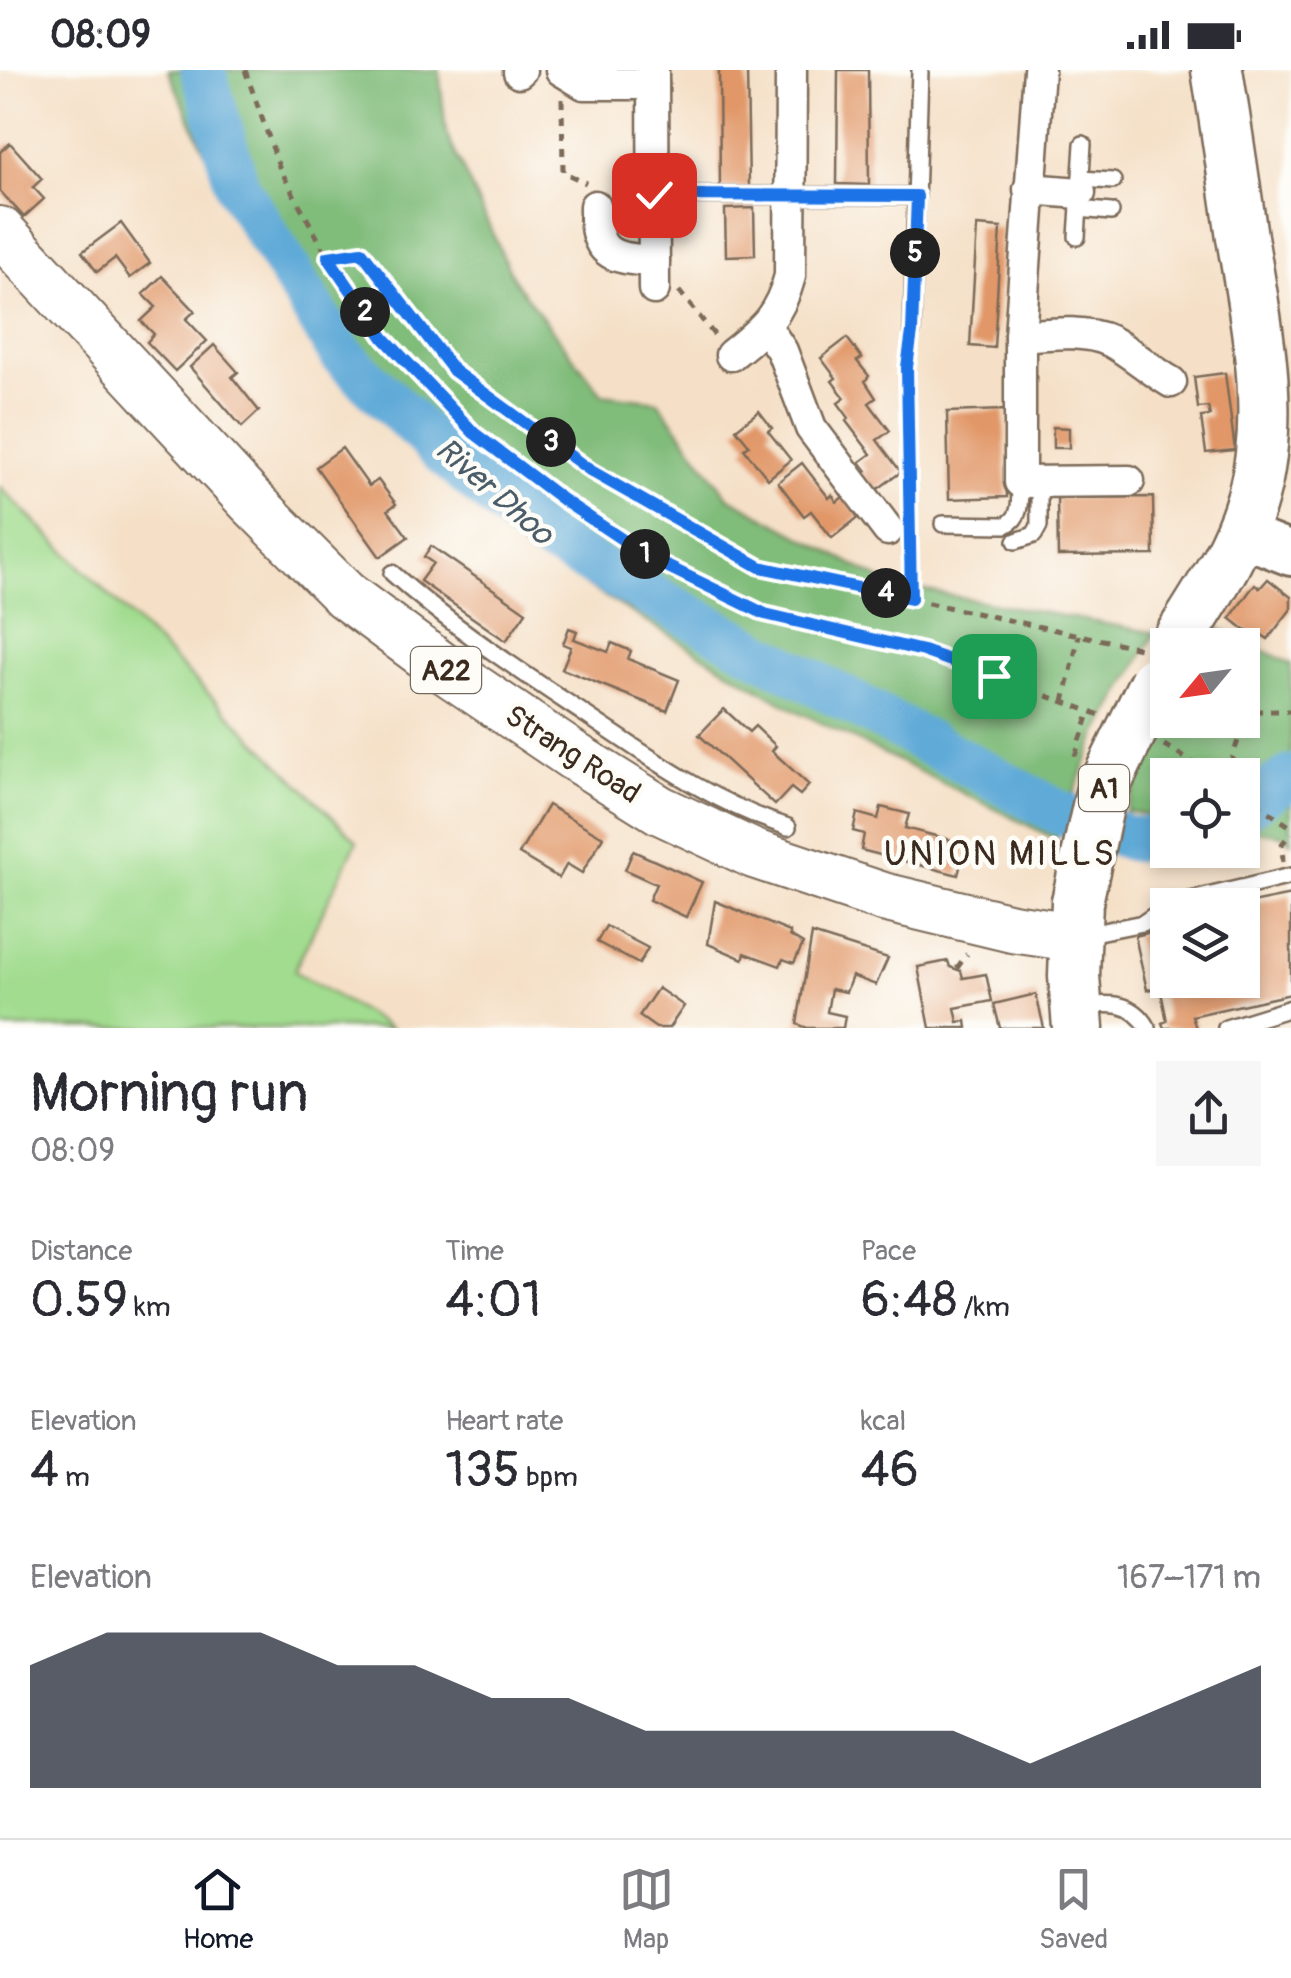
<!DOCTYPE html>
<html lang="en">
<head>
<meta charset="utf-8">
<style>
  :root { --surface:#fff; --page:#f7f7f7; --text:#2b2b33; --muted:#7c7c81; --line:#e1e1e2; --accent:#111827 }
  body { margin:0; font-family:Pangolin,sans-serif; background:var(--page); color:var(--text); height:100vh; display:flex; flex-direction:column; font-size:38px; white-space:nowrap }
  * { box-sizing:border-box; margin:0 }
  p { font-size:32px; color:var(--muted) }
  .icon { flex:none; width:55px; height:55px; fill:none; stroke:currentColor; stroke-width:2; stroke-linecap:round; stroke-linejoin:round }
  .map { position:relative; height:958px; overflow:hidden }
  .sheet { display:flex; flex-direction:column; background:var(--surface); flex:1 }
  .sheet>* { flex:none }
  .needle { width:65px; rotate:241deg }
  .fabs { position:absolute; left:1150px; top:558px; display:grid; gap:20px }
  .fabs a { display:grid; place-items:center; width:110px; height:110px; border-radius:0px; background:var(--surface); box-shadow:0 5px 15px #0003; font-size:50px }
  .pin { position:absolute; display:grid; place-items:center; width:85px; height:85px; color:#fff; margin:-42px; border-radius:20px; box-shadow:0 5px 15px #0006 }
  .km { position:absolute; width:50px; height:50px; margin:-25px; border-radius:50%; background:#222; color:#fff; font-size:28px; line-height:50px; text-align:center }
  .round { display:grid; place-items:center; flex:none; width:105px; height:105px; border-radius:0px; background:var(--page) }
  .headline { display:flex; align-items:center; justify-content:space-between; height:170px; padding:0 30px }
  h1 { font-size:55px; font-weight:600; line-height:75px }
  .stats { display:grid; grid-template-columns:repeat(3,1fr); gap:15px; height:170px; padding:10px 30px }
  .stats div { display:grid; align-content:center }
  .stats b { font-size:50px; font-weight:600 }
  .stats small { font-size:28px; font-weight:400 }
  .stats p { font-size:28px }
  .chart { height:280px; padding:20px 30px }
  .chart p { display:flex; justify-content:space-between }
  .chart svg { width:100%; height:180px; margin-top:10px; fill:var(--accent); opacity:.7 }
  .status { display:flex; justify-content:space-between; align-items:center; height:70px; padding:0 50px; background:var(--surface); direction:ltr }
  .status svg { height:28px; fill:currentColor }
  .tabs { display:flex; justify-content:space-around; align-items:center; height:140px; border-top:2px solid var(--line); background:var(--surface); font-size:28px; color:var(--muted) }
  .tabs a { display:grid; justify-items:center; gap:5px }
  .tabs .on { color:var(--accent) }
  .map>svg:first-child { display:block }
</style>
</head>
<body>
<div class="status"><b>08:09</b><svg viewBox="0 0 49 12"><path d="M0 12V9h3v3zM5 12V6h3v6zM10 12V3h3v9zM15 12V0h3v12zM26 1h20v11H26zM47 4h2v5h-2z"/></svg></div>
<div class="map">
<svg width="1291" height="958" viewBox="0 0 1291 958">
  <rect width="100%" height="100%" fill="#fdfcf7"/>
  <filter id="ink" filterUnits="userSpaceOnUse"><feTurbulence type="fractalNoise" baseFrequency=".01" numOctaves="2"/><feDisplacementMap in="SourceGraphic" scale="20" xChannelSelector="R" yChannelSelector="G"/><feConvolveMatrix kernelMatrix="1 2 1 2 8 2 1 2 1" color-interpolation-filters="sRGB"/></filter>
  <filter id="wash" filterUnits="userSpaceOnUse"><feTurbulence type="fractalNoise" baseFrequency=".0048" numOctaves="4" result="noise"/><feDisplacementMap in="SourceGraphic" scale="40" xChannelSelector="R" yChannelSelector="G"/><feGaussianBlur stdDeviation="2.25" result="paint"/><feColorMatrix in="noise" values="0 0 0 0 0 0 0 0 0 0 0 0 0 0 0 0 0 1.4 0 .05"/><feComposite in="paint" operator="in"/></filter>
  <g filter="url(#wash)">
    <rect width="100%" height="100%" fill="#f5e0c7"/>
    <path fill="#a1dc8f" stroke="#6e8356" stroke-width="2.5" d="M 0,417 L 357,771 L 294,901 L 390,958 L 0,958 Z"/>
    <g fill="#80bc7a" stroke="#5e734c" stroke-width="2.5">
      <path d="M 168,0 L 439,0 L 446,63 L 515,212 L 602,324 L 658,331 L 728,427 L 889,514 L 1155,563 L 1097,665 L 1056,769 L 793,639 L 577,510 L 370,330 L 239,157 Z"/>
      <path d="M 1218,558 L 1291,594 L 1291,772 L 1282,765 L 1243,759 L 1242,705 L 1168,705 L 1167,748 L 1126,741 L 1167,640 L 1168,650 L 1242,650 L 1242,575 L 1207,575 Z"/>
    </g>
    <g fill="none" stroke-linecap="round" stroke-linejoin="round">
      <g stroke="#60aad8" stroke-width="45">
        <path d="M 203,0 L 238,118 L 341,284 L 446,386 L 543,468 L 1058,742 L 1131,769 L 1168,768"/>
        <path d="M 1242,738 L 1291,707"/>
      </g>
    </g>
    <g id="blocks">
      <g fill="#e19767">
        <path d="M 719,0 L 747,0 L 749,118 L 720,119 Z"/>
        <path d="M 838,0 L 868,0 L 869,115 L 837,114 Z"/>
        <path d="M 10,73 L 42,109 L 33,117 L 44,129 L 24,147 L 0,121 L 0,82 Z"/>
        <path d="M 754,138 L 755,185 L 726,186 L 725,139 Z"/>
        <path d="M 121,153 L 150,193 L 130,208 L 115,188 L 97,202 L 82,182 Z"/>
        <path d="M 977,156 L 1001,158 L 994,278 L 970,276 Z"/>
        <path d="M 162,206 L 195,241 L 186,249 L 207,271 L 175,301 L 147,272 L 154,264 L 141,251 L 156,237 L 143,224 Z"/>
        <path d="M 847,268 L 862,288 L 857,291 L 869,306 L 865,311 L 876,328 L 869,333 L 890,361 L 877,370 L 901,402 L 875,421 L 862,404 L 867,401 L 860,392 L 871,384 L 846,351 L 849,348 L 838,333 L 845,328 L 832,311 L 836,308 L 821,288 Z"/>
        <path d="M 214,275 L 238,302 L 232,307 L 259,341 L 242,357 L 190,297 Z"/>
        <path d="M 1225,303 L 1235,380 L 1206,383 L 1201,347 L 1210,346 L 1208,337 L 1198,338 L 1194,307 Z"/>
        <path d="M 1004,340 L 1007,427 L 949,429 L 947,342 Z"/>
        <path d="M 759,341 L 772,358 L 768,361 L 791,390 L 768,409 L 744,379 L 749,375 L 736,359 Z"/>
        <path d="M 1053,357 L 1069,358 L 1069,378 L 1053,378 Z"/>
        <path d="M 342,378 L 369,416 L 378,410 L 396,434 L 388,440 L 408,467 L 380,487 L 316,397 Z"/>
        <path d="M 802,393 L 829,428 L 832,425 L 837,432 L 844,426 L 860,446 L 832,468 L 811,441 L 804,446 L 778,412 Z"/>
        <path d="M 1153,427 L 1154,485 L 1058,486 L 1057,428 Z"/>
        <path d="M 431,476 L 526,542 L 506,571 L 420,511 L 433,493 L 424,487 Z"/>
        <path d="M 1268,509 L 1291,527 L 1291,539 L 1268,569 L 1259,563 L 1255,568 L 1230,548 L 1255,514 L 1260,518 Z"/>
        <path d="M 569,558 L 577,561 L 574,569 L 608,582 L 612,573 L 631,581 L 628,589 L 679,610 L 667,641 L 562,599 L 571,577 L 563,574 Z"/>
        <path d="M 724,639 L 749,662 L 755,656 L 776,676 L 772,681 L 809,715 L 800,725 L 791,718 L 775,735 L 699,665 Z"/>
        <path d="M 548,735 L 603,767 L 582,803 L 567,794 L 559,808 L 519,784 Z"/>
        <path d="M 881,737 L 909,744 L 905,758 L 966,774 L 958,805 L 861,780 L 864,764 L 853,761 L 857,743 L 878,749 Z"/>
        <path d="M 633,781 L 702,812 L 686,847 L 649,830 L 656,814 L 625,800 Z"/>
        <path d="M 1291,825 L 1291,924 L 1192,946 L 1196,958 L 1164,958 L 1162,953 L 1167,951 L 1160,917 L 1147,920 L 1135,866 L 1168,858 L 1168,910 L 1242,910 L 1242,835 Z"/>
        <path d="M 715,831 L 790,862 L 790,866 L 803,874 L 794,893 L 783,889 L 780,896 L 745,883 L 743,889 L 708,874 Z"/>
        <path d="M 606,856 L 648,878 L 639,894 L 597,872 Z"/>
        <path d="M 812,864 L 888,888 L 876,915 L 852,906 L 846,922 L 831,919 L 827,942 L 845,946 L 843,958 L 807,958 L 797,954 Z"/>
        <path d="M 948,891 L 950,897 L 961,901 L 963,908 L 986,904 L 992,931 L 955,938 L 958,952 L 966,951 L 967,958 L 930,958 L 918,897 Z"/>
        <path d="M 658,918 L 684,936 L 669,958 L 656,958 L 639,946 Z"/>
        <path d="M 1036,924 L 1044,958 L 1000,958 L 994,934 Z"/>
      </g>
    </g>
  </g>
  <g filter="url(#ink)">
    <use href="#blocks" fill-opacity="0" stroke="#7c6a59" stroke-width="2.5"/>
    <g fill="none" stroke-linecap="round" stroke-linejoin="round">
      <defs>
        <g id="service">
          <path d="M 1081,109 L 1113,111"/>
          <path d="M 653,125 L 917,126"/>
          <path d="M 1079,139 L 1111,142"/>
          <path d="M 1077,167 L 1083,74"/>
          <path d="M 912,262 L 920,0"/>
          <path d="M 943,454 L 1006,455 C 1023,447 1019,429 1020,412"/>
          <path d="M 1016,471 L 1034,465 L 1039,456 L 1039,412"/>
          <path d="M 392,503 C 451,556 517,599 583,643 C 649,687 712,733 788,757"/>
          <path d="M 1170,835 L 1291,806"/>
          <path d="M 1083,865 L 1143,853 L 1168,836"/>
          <path d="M 1082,936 C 1110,933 1133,931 1148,958"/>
          <path d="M 1226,958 L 1291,938"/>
        </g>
        <g id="minor">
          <path d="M 561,0 L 584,14 L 653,14"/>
          <path d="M 653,0 L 654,219"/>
          <path d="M 1039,0 L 1020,266 L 1020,412 L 1129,411"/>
          <path d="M 519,2 L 521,0"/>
          <path d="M 1029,119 L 1080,123"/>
          <path d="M 595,136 C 594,183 609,189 654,191"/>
          <path d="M 766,257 L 782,281 L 811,358 L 888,460"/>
          <path d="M 1020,266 C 1049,264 1083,259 1110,271 C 1131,282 1150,300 1171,312"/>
          <path d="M 731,285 C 763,259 779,247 790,206 L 791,0"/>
        </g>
        <path id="secondary" d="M 1240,464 L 1291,484"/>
        <path id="primary" d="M 0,161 L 250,430 L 345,525 L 442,597 L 575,687 L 660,740 L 754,784 L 883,827 L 1012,858 L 1074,867"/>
        <g id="trunk">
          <path d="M 1175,575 C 1205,527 1238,481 1253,426 C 1276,343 1256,250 1242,167 C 1234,111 1226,56 1217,0"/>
          <path d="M 1077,832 L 1074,906 L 1078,958"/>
        </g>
      </defs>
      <use href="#service" stroke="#7c6a59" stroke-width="20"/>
      <use href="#minor" stroke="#7c6a59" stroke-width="35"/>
      <use href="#secondary" stroke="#7c6a59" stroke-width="48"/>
      <use href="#primary" stroke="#7c6a59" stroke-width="52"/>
      <use href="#trunk" stroke="#7c6a59" stroke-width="55"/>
      <g stroke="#7c6a59" stroke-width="5" stroke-dasharray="8 8" stroke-linecap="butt">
        <path d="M 245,0 L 280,99 L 328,187 L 384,269 L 474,363 L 563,430 L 650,487 L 765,545 L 923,581 L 1100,645"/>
        <path d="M 562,29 L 563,102 L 586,113"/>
        <path d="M 328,187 L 362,182 L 454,301 L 591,401 L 759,497 L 1140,578"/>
        <path d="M 679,221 L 716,267"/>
        <path d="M 909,441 L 907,297 L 910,277"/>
        <path d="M 910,477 L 911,529"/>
        <path d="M 1225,566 L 1236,575"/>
        <path d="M 1064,632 L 1079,565"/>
        <path d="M 1254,641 L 1291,641"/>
        <path d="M 1164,675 L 1213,705"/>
        <path d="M 1075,686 L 1090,641"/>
        <path d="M 1218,705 L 1231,691 L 1242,659 L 1254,641 L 1254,617 L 1242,586"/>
        <path d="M 1242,724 L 1291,757"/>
        <path d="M 1283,792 L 1282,774 L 1291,763"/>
        <path d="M 957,898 L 967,884"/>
      </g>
      <use href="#service" stroke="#fff" stroke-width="15"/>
      <use href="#minor" stroke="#fff" stroke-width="30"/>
      <use href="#secondary" stroke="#fff" stroke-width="42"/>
      <use href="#primary" stroke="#fff" stroke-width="48"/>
      <use href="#trunk" stroke="#fff" stroke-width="50"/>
      <defs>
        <path id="trunk-bridge" d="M 1077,832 L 1101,723 L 1155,612"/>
      </defs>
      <use href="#trunk-bridge" stroke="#7c6a59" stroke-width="55" stroke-linecap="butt"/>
      <use href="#trunk-bridge" stroke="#fff" stroke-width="50"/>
    </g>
  </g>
  <g fill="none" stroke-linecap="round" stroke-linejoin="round" filter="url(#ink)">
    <defs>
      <path id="route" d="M 654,125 L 917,126 L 912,262 L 907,297 L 911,529 L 760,497 L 591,401 L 454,301 L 362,182 L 328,187 L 384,268 L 474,363 L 563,430 L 650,488 L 765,544 L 923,581 L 994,606"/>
    </defs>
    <use href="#route" stroke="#fff" stroke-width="20"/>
    <use href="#route" stroke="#1a73e8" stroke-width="12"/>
  </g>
  <g text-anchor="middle" stroke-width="9" stroke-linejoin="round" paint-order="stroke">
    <g fill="#fdfcf7" stroke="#75695f" stroke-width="2.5">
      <rect x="411" y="577" width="70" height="46" rx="8"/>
      <rect x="1079" y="695" width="50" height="46" rx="8"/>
    </g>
    <g font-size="28" font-weight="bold" fill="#3b2a1e">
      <text x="446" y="610">A22</text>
      <text x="1104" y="728">A1</text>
    </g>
    <g font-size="30" fill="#3b2a1e" stroke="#fdfcf7">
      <text transform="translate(573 684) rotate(33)" y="10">Strang Road</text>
    </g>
    <g font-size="32" font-style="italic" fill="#4a5d68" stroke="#fdfcf7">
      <text transform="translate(495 421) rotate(41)" y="11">River Dhoo</text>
    </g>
    <g font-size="35" letter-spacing="2.5" fill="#3b2a1e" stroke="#fdfcf7">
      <text x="1000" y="795">UNION MILLS</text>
    </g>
  </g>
</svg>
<div class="fabs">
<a><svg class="needle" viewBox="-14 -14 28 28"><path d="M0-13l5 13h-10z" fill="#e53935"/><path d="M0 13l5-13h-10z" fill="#7c7c81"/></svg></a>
<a><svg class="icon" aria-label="locate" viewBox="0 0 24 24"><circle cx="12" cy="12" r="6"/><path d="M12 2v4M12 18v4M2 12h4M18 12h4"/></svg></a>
<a><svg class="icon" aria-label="layers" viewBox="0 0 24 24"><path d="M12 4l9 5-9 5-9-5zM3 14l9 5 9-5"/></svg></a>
</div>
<div class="pin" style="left:994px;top:606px;background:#1e9e55"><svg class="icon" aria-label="arrive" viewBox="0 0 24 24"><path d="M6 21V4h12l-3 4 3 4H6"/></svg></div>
<div class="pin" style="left:654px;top:125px;background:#d93025"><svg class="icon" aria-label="check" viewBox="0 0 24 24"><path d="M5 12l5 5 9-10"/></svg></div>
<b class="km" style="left:645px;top:484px">1</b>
<b class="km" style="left:365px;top:242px">2</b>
<b class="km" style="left:551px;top:372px">3</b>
<b class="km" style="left:886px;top:523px">4</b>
<b class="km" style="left:915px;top:183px">5</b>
</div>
<section class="sheet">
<div class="headline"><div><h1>Morning run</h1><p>08:09</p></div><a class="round"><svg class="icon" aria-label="share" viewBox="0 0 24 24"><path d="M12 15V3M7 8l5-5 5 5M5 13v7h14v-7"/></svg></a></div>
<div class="stats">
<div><p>Distance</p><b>0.59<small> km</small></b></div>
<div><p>Time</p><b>4:01</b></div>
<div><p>Pace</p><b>6:48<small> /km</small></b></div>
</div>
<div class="stats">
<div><p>Elevation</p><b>4<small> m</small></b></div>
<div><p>Heart rate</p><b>135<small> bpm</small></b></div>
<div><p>kcal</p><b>46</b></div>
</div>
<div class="chart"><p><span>Elevation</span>167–171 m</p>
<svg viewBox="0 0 160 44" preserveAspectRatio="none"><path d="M0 44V14L10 6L20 6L30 6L40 14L50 14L60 22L70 22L80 30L90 30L100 30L110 30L120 30L130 38L140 30L150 22L160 14V44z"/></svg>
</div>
</section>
<nav class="tabs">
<a class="on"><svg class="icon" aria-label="home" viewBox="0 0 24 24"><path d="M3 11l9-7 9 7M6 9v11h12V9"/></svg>Home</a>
<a><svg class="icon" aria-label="map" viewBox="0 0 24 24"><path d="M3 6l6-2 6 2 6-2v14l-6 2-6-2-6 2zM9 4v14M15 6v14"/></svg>Map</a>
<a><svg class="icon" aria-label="saved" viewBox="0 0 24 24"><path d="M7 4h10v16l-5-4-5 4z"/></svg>Saved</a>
</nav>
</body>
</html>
